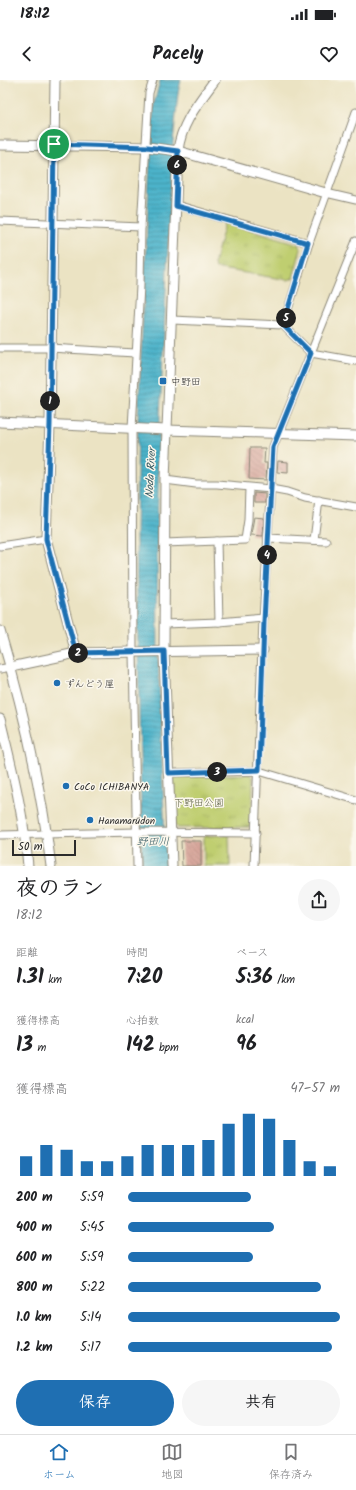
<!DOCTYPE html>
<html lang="ja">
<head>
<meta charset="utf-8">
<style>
  :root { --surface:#fff; --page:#f6f6f6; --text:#202124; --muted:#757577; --line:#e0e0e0; --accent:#1f6fb2 }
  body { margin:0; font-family:Kalam,"Klee One",sans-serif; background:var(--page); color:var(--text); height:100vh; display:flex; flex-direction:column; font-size:15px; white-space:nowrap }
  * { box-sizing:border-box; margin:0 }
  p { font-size:13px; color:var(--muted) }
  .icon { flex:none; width:22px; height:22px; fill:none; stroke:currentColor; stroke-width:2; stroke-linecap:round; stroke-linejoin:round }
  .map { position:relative; height:786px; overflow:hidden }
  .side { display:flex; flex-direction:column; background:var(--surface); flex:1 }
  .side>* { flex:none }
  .scale { position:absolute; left:12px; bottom:10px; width:64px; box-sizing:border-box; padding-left:4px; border:2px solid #2b2b2b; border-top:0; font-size:11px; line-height:14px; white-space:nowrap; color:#2b2b2b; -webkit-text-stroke:3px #fbf7ec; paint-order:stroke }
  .pin { position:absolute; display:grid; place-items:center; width:34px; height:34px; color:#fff; margin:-17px; border:2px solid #fff; border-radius:50%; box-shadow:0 1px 4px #0007 }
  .km { position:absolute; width:20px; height:20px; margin:-10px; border-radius:50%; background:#222; color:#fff; font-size:11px; line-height:20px; text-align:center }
  .round { display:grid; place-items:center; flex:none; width:42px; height:42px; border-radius:21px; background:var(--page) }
  .overview { display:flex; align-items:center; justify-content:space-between; height:68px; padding:0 16px }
  h1 { font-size:22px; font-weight:700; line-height:30px }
  .stats { display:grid; grid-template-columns:repeat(3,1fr); gap:6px; height:68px; padding:4px 16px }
  .stats div { display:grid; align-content:center }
  .stats b { font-size:20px; font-weight:700 }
  .stats small { font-size:11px; font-weight:400 }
  .stats p { font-size:11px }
  .chart { height:112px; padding:8px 16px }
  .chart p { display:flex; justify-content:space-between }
  .chart svg { width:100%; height:72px; margin-top:4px; stroke:var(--accent); stroke-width:6 }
  .primary-button { display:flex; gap:8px; margin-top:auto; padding:8px 16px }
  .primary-button a { flex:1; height:46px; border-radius:24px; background:var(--accent); color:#fff; font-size:16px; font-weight:700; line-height:46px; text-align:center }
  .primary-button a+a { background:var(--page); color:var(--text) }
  ul { padding:0 16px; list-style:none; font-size:13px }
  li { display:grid; grid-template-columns:64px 48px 1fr; align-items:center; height:30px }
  li i { height:10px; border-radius:5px; background:var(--accent) }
  .status { display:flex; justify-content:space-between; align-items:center; height:28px; padding:0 20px; background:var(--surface); direction:ltr }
  .status svg { height:11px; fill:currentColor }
  header { display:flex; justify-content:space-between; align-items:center; height:52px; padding:0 16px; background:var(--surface); font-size:18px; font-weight:700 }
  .dock { display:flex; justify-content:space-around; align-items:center; height:56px; border-top:1px solid var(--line); background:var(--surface); font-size:11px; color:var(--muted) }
  .dock a { display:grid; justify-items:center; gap:2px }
  .dock .on { color:var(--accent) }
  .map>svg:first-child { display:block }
</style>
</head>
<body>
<div class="status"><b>18:12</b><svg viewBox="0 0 49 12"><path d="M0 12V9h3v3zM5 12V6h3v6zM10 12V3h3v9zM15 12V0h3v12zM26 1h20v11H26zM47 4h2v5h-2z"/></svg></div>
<header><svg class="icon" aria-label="back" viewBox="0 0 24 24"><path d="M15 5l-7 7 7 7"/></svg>Pacely<svg class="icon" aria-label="heart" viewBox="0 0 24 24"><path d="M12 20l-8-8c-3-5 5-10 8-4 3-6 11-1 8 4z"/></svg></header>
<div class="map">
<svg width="356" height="786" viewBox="0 0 356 786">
  <defs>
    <pattern id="grass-tufts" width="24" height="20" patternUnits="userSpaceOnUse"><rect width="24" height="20" fill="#bfce70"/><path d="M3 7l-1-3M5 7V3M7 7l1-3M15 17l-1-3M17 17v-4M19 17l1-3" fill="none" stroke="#a4b161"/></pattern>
    <pattern id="water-rules" width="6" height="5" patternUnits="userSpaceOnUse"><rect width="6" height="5" fill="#4cb4cb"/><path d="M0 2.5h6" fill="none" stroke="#3f93a5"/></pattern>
    <pattern id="building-back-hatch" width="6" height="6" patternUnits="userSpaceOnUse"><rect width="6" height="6" fill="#d7a499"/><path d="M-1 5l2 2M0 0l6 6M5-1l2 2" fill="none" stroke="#af867d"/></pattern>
  </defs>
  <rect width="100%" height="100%" fill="#fbf7ec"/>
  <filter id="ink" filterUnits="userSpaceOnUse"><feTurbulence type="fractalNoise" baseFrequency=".025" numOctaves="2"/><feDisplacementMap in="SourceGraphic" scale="8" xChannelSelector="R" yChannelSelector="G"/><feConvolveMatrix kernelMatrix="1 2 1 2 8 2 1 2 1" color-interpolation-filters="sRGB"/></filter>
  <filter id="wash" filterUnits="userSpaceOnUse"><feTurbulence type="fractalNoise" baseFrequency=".012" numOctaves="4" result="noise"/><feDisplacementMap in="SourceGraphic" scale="16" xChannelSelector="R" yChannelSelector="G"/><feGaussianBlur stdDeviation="0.9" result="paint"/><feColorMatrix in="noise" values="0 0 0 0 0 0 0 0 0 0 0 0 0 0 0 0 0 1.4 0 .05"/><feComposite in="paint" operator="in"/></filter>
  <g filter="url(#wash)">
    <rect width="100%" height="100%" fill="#ebe3c3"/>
    <g fill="url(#grass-tufts)" stroke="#757c4e">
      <path d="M 228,143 L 299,164 L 301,169 L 293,198 L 288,200 L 215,188 L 214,184 L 225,144 Z"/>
      <path d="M 250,694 L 253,697 L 252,742 L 249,747 L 178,748 L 174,744 L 172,700 L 175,697 Z"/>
      <path d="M 229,755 L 230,786 L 204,786 L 204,756 Z"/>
    </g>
    <path fill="url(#water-rules)" stroke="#3c707b" d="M 160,0 L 181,0 L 178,13 L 173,63 L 160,338 L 157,457 L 158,574 L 166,786 L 142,786 L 136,457 L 138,338 L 151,59 L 154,24 Z"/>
    <g id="blocks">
      <g fill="url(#building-back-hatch)">
        <path d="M 250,368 L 265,368 L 264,383 L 267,383 L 266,400 L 249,399 Z"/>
        <path d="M 278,381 L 288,382 L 288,393 L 277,392 Z"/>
        <path d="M 254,413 L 265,414 L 265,423 L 254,423 Z"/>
        <path d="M 254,437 L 264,438 L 263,456 L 251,455 Z"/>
        <path d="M 181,761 L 201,761 L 201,786 L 182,786 Z"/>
      </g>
    </g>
  </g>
  <g filter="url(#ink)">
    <use href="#blocks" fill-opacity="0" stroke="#8b8777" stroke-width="1"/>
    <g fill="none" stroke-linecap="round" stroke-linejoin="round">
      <defs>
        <g id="minor">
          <path d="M 326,113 L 356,120"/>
          <path d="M 176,125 L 309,163"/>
          <path d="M 0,141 L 141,147"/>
          <path d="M 172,240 L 283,245 L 311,273 L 356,281"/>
          <path d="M 283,245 L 309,163 L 356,32"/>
          <path d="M 0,268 L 50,268 L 135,273"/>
          <path d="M 165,400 L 196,404 L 217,404 L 271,409 L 287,412 L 305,418 L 356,427"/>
          <path d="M 268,458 L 326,461"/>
          <path d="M 314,460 L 319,420"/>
          <path d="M 217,461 L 219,542"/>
          <path d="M 164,463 L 245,460 L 248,440 L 249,408"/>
          <path d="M 0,466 L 46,459"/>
          <path d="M 164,544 L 219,542 L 264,538"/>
          <path d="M 0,589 L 11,587"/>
          <path d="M 168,693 L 259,691 L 356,720"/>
          <path d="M 0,755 L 136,752 L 256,753"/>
          <path d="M 137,786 L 133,572 L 132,348 L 140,206 L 141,147 L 149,13 L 153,0"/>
          <path d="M 254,786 L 263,541 L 273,367 L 356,161"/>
        </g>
        <g id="tertiary">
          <path d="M 55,0 L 50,344 L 46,459 L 76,573"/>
          <path d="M 0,65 L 147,67 L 178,71 L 326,113"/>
          <path d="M 0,342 L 166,350 L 356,356"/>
          <path d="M 0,551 C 23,628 41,707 51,786"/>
          <path d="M 11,587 L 76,573 L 263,570"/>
          <path d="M 0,639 C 12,688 24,736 28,786"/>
          <path d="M 172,786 L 164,571 L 165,400 L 178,71 C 181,43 199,22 215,0"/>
        </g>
      </defs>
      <use href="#minor" stroke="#8b8777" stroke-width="9"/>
      <use href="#tertiary" stroke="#8b8777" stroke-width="11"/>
      <use href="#minor" stroke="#fff" stroke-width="7"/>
      <use href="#tertiary" stroke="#fff" stroke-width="9"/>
    </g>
  </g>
  <g fill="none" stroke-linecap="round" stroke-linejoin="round" filter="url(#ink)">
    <defs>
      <path id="route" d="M 54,64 L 147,67 L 178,71 L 176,126 L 308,163 L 283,245 L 311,273 L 273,367 L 264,542 L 259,690 L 168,693 L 164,571 L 76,573 L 46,459 L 50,344 Z"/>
    </defs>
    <use href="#route" stroke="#fff" stroke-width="8"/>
    <use href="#route" stroke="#1f6fb2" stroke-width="5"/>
  </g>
  <g fill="#1f6fb2" stroke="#fbf7ec" stroke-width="1.5">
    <rect x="159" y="297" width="8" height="8" rx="2"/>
    <circle cx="57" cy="603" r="4"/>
    <circle cx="66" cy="706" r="4"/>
    <circle cx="90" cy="740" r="4"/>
  </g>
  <g text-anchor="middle" stroke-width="3" stroke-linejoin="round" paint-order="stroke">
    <g font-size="10" fill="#2b2b2b" stroke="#fbf7ec" text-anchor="start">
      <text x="171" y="305">中野田</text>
      <text x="65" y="607">ずんどう屋</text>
      <text x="74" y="710">CoCo ICHIBANYA</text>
      <text x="98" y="744">Hanamarūdon</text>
    </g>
    <g font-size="10" fill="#575c40" stroke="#fbf7ec">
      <text x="199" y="726">下野田公園</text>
    </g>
    <g font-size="11" font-style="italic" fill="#375b63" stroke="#fbf7ec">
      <text transform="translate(150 393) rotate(-87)" y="4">Noda River</text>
      <text x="153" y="765">野田川</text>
    </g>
  </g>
</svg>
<div class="scale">50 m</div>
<div class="pin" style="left:54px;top:64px;background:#1e9e55"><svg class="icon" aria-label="arrive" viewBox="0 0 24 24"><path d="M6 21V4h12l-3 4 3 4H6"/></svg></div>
<b class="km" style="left:50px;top:321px">1</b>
<b class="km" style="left:78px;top:573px">2</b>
<b class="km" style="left:217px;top:692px">3</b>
<b class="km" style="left:267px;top:475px">4</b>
<b class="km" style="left:286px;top:238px">5</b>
<b class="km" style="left:177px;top:85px">6</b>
</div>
<section class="side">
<div class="overview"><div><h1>夜のラン</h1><p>18:12</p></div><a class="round"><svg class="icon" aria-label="share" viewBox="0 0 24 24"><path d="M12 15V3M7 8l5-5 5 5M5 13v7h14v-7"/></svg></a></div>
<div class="stats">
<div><p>距離</p><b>1.31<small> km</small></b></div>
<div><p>時間</p><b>7:20</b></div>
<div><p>ペース</p><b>5:36<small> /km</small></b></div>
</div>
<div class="stats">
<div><p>獲得標高</p><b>13<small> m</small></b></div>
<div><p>心拍数</p><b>142<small> bpm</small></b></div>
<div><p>kcal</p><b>96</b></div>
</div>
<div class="chart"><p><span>獲得標高</span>47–57 m</p>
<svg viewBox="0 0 160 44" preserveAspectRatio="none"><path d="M5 44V32M15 44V25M25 44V28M35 44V35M45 44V35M55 44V32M65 44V25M75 44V25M85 44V25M95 44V22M105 44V12M115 44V6M125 44V9M135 44V22M145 44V35M155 44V38"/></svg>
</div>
<ul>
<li><b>200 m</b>5:59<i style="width:58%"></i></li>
<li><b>400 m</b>5:45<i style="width:69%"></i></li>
<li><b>600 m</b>5:59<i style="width:59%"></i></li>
<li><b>800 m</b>5:22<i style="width:91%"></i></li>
<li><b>1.0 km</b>5:14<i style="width:100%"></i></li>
<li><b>1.2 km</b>5:17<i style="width:96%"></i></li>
</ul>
<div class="primary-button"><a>保存</a><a>共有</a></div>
</section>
<nav class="dock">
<a class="on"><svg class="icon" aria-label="home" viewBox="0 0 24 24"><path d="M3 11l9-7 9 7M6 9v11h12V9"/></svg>ホーム</a>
<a><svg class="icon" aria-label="map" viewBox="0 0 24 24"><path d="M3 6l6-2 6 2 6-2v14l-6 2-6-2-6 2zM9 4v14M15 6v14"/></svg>地図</a>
<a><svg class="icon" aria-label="saved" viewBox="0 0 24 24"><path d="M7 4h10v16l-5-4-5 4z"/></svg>保存済み</a>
</nav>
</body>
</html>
